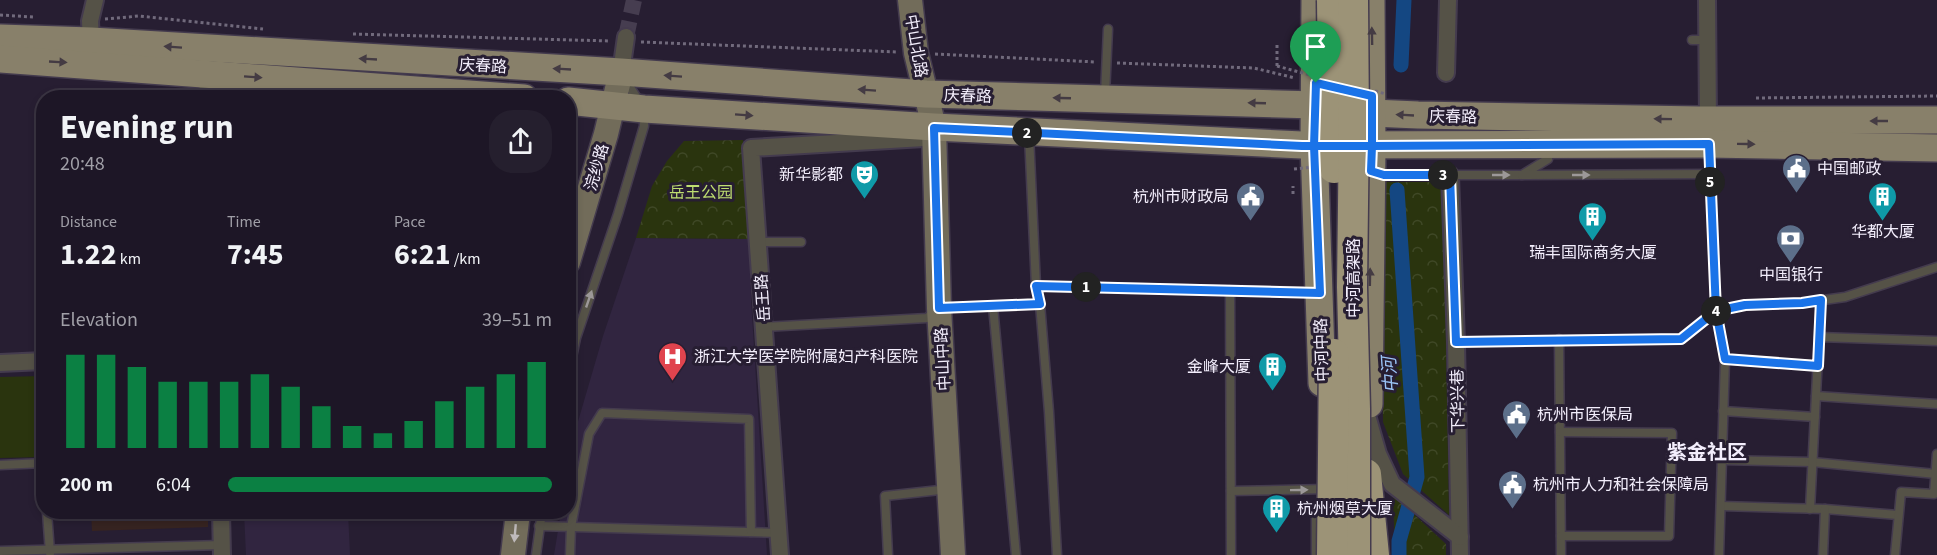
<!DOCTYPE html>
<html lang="en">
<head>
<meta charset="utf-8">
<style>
  :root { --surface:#1d1626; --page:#251f2e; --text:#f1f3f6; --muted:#a09fa7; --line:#3b3543; --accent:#0b8043 }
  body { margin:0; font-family:"Source Sans 3","Noto Sans SC",sans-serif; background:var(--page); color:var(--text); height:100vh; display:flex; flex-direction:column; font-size:22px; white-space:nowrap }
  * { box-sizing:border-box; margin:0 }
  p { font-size:20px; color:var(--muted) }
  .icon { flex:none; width:33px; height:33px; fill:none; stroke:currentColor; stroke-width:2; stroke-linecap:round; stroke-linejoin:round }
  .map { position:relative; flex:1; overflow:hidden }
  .sheet { position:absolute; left:36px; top:90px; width:540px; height:429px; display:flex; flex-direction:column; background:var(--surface); border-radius:24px; box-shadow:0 3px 9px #0003,0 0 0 2px var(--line) }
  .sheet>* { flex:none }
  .pin { position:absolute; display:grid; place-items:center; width:51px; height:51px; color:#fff; margin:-62px -26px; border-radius:50% 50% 50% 0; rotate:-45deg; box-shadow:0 0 6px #0007 }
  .pin .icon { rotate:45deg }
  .km { position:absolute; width:30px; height:30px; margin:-15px; border-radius:50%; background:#222; color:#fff; font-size:16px; line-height:30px; text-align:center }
  .round { display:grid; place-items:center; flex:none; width:63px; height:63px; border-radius:24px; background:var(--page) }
  .headline { display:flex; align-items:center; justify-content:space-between; height:102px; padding:0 24px }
  h1 { font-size:33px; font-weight:700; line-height:45px }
  .stats { display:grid; grid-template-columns:repeat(3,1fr); gap:9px; height:102px; padding:6px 24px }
  .stats div { display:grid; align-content:center }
  .stats b { font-size:30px; font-weight:700 }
  .stats small { font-size:16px; font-weight:400 }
  .stats p { font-size:16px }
  .chart { height:168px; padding:12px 24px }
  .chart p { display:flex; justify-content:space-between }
  .chart svg { width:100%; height:108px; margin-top:6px; stroke:var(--accent); stroke-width:6 }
  ul { padding:0 24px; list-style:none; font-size:20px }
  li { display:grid; grid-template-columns:96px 72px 1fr; align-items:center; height:45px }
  li i { height:15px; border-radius:8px; background:var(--accent) }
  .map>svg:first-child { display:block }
</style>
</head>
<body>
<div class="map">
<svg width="1937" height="555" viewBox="0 0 1937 555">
  <defs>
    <pattern id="park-crowns" width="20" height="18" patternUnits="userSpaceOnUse" patternTransform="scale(1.5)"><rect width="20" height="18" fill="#2a340e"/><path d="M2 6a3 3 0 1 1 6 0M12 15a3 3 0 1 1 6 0" fill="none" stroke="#3f4826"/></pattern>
  </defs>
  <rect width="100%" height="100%" fill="#271e32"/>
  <g fill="#312540">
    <path d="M 636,238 L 750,239 L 751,299 L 767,555 L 554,555 L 561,512 L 568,512 L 569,471 L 577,425 L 603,336 Z"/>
    <path d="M 244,512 L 348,512 L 350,555 L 246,555 Z"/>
  </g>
  <path fill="#372421" d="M 91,512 L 208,512 L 208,527 L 92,531 Z"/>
  <path fill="#2a340e" d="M 43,376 L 43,457 L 0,458 L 0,377 Z"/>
  <g fill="url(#park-crowns)">
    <path d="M 743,140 L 750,239 L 636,238 L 652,186 L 667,161 L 684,141 Z"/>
    <path d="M 1379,182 L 1443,182 L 1449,515 L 1403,474 L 1383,422 Z"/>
    <path d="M 1393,495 L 1446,544 L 1446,555 L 1395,555 Z"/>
  </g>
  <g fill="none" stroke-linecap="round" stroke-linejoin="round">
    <g stroke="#144782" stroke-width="15">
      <path d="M 1401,65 L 1404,0"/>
      <path d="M 1397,190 L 1417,477 L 1399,541 L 1399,555"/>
    </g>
    <path stroke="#463d50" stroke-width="16" stroke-dasharray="16 8" stroke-linecap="butt" d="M 626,37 L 634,0"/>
    <defs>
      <g id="lane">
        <path d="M 1692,40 L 1707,40"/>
        <path d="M 1105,95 L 1108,29"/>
        <path d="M 1029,135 L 1036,286 L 1316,292"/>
        <path d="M 1450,175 L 1522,175 L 1548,159"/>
        <path d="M 1522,175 L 1710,174"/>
        <path d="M 758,242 L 801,242"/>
        <path d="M 1036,286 L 1040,304 L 1049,412 L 1057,555"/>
        <path d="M 1230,290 L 1231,555"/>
        <path d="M 993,306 L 1016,555"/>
        <path d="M 764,327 L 927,318 L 939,308 L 1040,304"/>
        <path d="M 1819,337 L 1937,341"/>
        <path d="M 1559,339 L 1561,555"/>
        <path d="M 1456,342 L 1681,339 L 1716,311 L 1709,147"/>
        <path d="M 1725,359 L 1818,366"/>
        <path d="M 568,376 L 576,338 L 618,214 L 644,126 L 644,109 L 624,78"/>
        <path d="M 1816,396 L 1937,404"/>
        <path d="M 1723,411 L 1815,417"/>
        <path d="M 1560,432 L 1672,433 L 1669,536 L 1561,536"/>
        <path d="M 1722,460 L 1812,462 L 1936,474"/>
        <path d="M 0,465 L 44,463"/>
        <path d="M 1231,491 L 1326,489 L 1316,512 L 1316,555"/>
        <path d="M 1721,506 L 1825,509 L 1898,515"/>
        <path d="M 1810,509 L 1821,300"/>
        <path d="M 47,512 L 50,553"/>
        <path d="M 539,526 L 778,533"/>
        <path d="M 0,551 L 222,545"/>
        <path d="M 536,555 L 542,512"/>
        <path d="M 570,555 L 571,527 L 589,434 L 602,413 L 749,419 L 751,532"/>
        <path d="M 888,555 L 885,496 L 949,489"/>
        <path d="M 1719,555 L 1725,359 L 1716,311 L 1745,305 L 1802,303 L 1845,297 L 1937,267"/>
        <path d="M 1823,555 L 1825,509"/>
        <path d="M 1895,555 L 1901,492 L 1934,494 L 1937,454"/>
      </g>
      <g id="street">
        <path d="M 1707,0 L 1708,120"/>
        <path d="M 91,41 L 90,21 L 95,0"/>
        <path d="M 621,72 L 626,37"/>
        <path d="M 207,73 L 208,98"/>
        <path d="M 1446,73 L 1448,0"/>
        <path d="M 1450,175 L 1456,342 L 1460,555"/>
        <path d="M 0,363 L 44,361"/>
        <path d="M 1368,419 L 1378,454 L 1392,484 L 1460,537"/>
        <path d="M 221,512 L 222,555"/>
        <path d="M 780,555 L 751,148 L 924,138 L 928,134"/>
      </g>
      <g id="secondary">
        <path d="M 910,0 L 916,53 L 934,127 L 939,308 L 953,555"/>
        <path d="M 568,262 L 606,134 L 621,72"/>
        <path d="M 513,555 L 518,512"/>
      </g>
      <g id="primary">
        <path d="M 1315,0 L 1314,145 L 1322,383"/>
        <path d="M 0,38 L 91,41 L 621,72 L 926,94 L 1316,105 L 1372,113 L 1418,115 L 1699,120 L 1937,120"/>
        <path d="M 0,59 L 524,98"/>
        <path d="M 568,101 L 644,109 L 934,127 L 1302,145 L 1709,144 L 1937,148"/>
        <path d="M 1369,404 L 1372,146 L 1371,0"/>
      </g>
      <path id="highway" d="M 1366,474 L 1374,555"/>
    </defs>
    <use href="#lane" stroke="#443b4e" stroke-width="11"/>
    <use href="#street" stroke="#443b4e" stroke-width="20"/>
    <use href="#secondary" stroke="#443b4e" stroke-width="27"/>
    <use href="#primary" stroke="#443b4e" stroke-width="30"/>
    <use href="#highway" stroke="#443b4e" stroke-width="33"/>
    <g stroke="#716a7c" stroke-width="3" stroke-dasharray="3 3" stroke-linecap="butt">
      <path d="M 0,15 L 33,17"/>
      <path d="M 105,19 L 139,16 L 263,29"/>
      <path d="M 353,34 L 610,41"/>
      <path d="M 641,42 L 898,52"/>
      <path d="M 935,54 L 1096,62"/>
      <path d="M 1117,63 L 1254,68 L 1295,78"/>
      <path d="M 1277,66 L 1277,42"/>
      <path d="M 1756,98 L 1937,96"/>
      <path d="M 1392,175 L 1436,175"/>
      <path d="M 1293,194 L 1293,186"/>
    </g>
    <use href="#lane" stroke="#555247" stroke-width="8"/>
    <use href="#street" stroke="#555247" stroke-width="16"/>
    <use href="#secondary" stroke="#726c5a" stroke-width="24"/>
    <use href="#primary" stroke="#88806a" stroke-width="27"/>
    <use href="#highway" stroke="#9c9377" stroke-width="30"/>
    <defs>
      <g id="highway-bridge">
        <path d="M 1332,0 L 1334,168"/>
        <path d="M 1353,0 L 1354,123 L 1352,287 L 1355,409 L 1355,555"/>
        <path d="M 1332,555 L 1334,354"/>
      </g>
    </defs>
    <use href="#highway-bridge" stroke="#443b4e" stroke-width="33" stroke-linecap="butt"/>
    <g stroke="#716a7c" stroke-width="3" stroke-dasharray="3 3" stroke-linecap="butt">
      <path d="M 1277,66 L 1310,75"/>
      <path d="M 1375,91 L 1386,94"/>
      <path d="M 1294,169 L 1314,167"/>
    </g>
    <use href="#highway-bridge" stroke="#9c9377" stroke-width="30"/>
  </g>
  <defs><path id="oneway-solid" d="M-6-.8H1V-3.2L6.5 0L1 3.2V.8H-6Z" transform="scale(1.5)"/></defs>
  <g fill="#443b43">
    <use href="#oneway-solid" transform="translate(1372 36) rotate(-91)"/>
    <use href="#oneway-solid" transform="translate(173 47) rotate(-176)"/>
    <use href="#oneway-solid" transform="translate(368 59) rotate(-177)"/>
    <use href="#oneway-solid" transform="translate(58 62) rotate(3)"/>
    <use href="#oneway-solid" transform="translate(562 69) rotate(-177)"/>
    <use href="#oneway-solid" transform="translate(673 76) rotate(-176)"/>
    <use href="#oneway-solid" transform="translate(253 77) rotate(4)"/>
    <use href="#oneway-solid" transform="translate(867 90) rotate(-176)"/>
    <use href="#oneway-solid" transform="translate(1062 98) rotate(-178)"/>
    <use href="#oneway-solid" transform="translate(1257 103) rotate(-178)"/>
    <use href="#oneway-solid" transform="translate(744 115) rotate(4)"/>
    <use href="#oneway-solid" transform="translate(1405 115) rotate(-177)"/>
    <use href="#oneway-solid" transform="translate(1663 119) rotate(-179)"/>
    <use href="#oneway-solid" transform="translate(1879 121) rotate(180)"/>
    <use href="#oneway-solid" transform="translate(1746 144) rotate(1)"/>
    <use href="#oneway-solid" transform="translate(1370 277) rotate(-89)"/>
  </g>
  <g fill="#9c9898">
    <use href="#oneway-solid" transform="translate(1501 175)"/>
    <use href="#oneway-solid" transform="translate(1581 175)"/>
    <use href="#oneway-solid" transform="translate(589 299) rotate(-71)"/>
    <use href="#oneway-solid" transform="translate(1299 490) rotate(-1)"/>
  </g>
  <use fill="#bfbabb" href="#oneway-solid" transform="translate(515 533) rotate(95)"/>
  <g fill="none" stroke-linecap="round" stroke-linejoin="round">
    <defs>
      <path id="route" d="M 1316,83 L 1314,146 L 1320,293 L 1036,286 L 1040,304 L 939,308 L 934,128 L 1302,146 L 1372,146 L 1371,171 L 1384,175 L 1450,175 L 1456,342 L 1681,339 L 1716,311 L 1725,359 L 1818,366 L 1821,300 L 1802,303 L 1745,305 L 1716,311 L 1709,144 L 1372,146 L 1372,96 L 1316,83"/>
    </defs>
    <use href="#route" stroke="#fff" stroke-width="12"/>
    <use href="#route" stroke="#1a73e8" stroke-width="8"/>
  </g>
  <defs>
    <symbol id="civic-pin" viewBox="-11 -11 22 30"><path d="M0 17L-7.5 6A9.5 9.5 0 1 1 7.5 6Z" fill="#5c6f8a" stroke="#271e32"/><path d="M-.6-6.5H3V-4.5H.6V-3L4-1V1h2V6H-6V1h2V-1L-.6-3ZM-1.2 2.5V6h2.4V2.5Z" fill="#fff"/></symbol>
    <symbol id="theatre-pin" viewBox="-11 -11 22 30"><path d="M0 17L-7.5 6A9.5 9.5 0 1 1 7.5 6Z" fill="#0f9aa8" stroke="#271e32"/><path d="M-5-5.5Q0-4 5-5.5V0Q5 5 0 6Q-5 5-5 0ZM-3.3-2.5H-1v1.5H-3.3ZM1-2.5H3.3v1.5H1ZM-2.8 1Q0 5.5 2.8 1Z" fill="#fff"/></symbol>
    <symbol id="building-pin" viewBox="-11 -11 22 30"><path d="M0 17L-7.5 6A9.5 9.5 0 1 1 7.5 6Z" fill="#0f9aa8" stroke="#271e32"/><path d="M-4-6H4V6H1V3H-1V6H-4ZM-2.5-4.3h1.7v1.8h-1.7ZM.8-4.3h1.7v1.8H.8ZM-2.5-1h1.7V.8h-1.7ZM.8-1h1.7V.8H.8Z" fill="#fff"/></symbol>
    <symbol id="bank-pin" viewBox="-11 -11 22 30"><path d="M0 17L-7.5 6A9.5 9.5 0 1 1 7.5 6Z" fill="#5c6f8a" stroke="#271e32"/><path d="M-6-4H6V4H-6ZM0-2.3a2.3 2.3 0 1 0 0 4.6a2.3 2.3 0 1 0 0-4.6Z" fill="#fff"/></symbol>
    <symbol id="hospital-pin" viewBox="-11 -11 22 30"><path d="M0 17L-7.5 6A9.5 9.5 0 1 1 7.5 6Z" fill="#e0444e" stroke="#271e32"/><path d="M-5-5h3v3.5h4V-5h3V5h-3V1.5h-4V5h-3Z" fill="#fff"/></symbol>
  </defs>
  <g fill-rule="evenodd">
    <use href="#civic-pin" x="1780" y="152" width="33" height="45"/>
    <use href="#theatre-pin" x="848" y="158" width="33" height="45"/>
    <use href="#civic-pin" x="1234" y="180" width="33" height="45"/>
    <use href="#building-pin" x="1866" y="180" width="33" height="45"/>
    <use href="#building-pin" x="1576" y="200" width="33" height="45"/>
    <use href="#bank-pin" x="1774" y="222" width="33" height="45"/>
    <use href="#hospital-pin" x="656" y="340" width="33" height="45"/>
    <use href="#building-pin" x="1256" y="350" width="33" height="45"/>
    <use href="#civic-pin" x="1500" y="398" width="33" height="45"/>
    <use href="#civic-pin" x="1496" y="468" width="33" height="45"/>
    <use href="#building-pin" x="1260" y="492" width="33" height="45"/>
  </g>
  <g text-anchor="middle" stroke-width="6" stroke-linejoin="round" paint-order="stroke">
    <g font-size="16" fill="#f3eefc" stroke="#271e32">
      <text transform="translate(917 46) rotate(80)" y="6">中山北路</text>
      <text transform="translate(483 65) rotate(3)" y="6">庆春路</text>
      <text transform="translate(968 95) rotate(2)" y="6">庆春路</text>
      <text transform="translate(1453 116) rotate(1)" y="6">庆春路</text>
      <text transform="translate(596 167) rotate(-74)" y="6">浣纱路</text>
      <text transform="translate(1353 278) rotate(-90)" y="6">中河高架路</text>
      <text transform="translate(762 298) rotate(-94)" y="6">岳王路</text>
      <text transform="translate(1321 350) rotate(-92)" y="6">中河中路</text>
      <text transform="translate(942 359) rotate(-93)" y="6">中山中路</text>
      <text transform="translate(1457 401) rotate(-91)" y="6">下华兴巷</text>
    </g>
    <g font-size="16" fill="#f3eefc" stroke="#271e32" text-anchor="start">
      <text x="1817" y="174">中国邮政</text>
      <text x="843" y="180" text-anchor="end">新华影都</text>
      <text x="1229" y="202" text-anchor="end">杭州市财政局</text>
      <text x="1883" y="237" text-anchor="middle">华都大厦</text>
      <text x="1593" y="258" text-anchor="middle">瑞丰国际商务大厦</text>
      <text x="1791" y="280" text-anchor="middle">中国银行</text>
      <text x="694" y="362">浙江大学医学院附属妇产科医院</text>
      <text x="1251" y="372" text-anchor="end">金峰大厦</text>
      <text x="1537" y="420">杭州市医保局</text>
      <text x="1533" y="490">杭州市人力和社会保障局</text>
      <text x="1297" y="514">杭州烟草大厦</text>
    </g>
    <g font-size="16" fill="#bfde70" stroke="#271e32">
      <text x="701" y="198">岳王公园</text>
    </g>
    <g font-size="18" font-style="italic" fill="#9bc4f7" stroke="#271e32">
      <text transform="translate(1390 375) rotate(-94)" y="6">中河</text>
    </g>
    <g font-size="20" font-weight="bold" fill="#f3eefc" stroke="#271e32">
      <text x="1707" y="459">紫金社区</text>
    </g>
  </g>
</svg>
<div class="pin" style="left:1316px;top:83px;background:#1e9e55"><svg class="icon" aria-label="arrive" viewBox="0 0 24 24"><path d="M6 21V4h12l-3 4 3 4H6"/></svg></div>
<b class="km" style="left:1086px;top:287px">1</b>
<b class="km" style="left:1027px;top:133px">2</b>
<b class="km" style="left:1443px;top:175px">3</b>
<b class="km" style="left:1716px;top:311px">4</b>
<b class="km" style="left:1710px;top:182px">5</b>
<section class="sheet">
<div class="headline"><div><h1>Evening run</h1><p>20:48</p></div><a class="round"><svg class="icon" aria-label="share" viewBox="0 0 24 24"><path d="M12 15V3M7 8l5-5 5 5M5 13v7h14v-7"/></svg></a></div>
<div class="stats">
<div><p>Distance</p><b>1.22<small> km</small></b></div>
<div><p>Time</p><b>7:45</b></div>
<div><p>Pace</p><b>6:21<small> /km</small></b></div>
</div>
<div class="chart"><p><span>Elevation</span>39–51 m</p>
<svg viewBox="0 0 160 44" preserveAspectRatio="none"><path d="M5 44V6M15 44V6M25 44V11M35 44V17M45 44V17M55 44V17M65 44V14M75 44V19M85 44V27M95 44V35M105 44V38M115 44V33M125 44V25M135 44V19M145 44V14M155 44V9"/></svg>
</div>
<ul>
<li><b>200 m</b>6:04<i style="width:100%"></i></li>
</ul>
</section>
</div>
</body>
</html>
